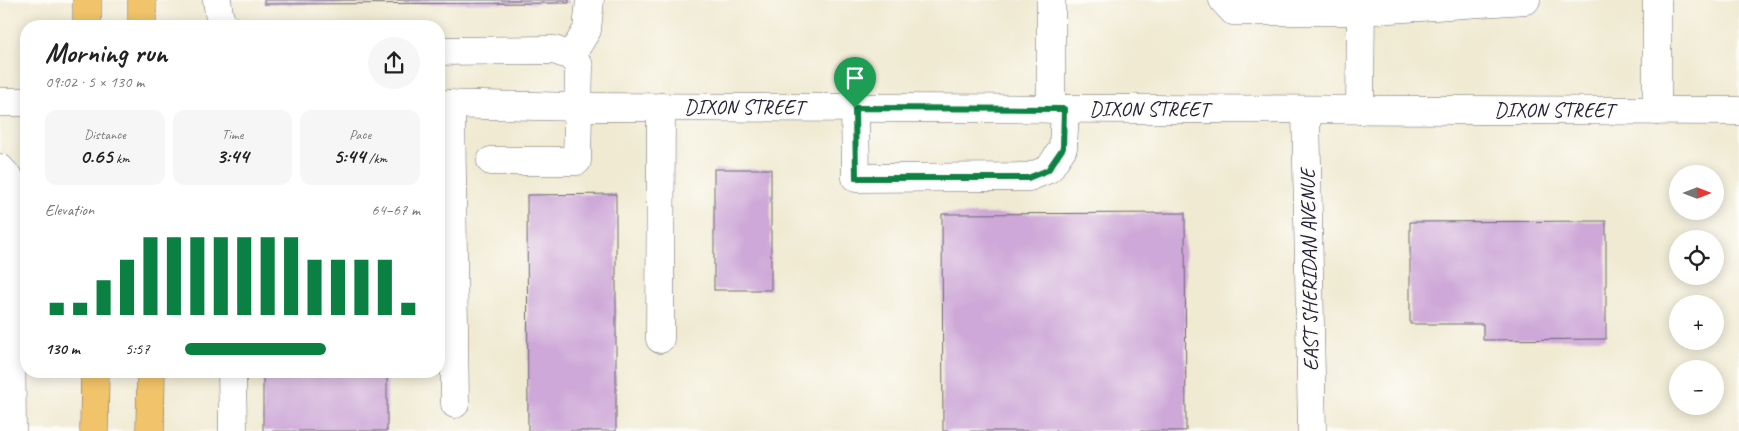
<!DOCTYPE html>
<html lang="en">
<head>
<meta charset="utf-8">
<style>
  :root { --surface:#fff; --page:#f6f6f6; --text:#222; --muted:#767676; --accent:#0b8043 }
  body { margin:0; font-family:Caveat,sans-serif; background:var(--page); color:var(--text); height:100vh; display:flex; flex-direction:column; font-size:19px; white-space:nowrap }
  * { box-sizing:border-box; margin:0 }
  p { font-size:16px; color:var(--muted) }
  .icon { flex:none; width:28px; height:28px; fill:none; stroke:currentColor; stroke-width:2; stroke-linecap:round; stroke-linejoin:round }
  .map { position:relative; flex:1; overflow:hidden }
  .drawer { position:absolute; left:20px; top:20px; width:425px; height:358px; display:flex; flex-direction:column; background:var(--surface); border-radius:20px; box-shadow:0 2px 12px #0003 }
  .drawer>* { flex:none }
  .needle { width:32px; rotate:90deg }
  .controls { position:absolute; left:1669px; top:165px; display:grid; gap:10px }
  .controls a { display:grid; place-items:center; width:55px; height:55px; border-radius:50%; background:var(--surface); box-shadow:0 2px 12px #0003; font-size:25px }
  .pin { position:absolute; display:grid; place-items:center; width:42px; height:42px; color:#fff; margin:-51px -21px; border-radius:50% 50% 50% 0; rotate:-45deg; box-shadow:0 0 5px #0007 }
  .pin .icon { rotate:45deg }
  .round { display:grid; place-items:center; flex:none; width:52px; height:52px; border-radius:26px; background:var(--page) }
  .summary { display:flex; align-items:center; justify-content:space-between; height:85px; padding:0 25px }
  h1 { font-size:28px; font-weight:700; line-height:38px }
  .metrics { display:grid; grid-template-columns:repeat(3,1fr); gap:8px; height:85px; padding:5px 25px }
  .metrics div { display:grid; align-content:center; border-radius:12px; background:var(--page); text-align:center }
  .metrics b { font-size:21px; font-weight:700 }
  .metrics small { font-size:14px; font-weight:400 }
  .metrics p { font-size:14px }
  .chart { height:140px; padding:10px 25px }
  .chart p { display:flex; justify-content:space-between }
  .chart svg { width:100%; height:90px; margin-top:5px; stroke:var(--accent); stroke-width:6 }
  ul { padding:0 25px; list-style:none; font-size:16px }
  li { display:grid; grid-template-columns:80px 60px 1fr; align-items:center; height:38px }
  li i { height:12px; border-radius:6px; background:var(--accent) }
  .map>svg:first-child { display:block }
</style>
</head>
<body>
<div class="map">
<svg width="1739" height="431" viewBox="0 0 1739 431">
  <rect width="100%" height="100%" fill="#fdfcf7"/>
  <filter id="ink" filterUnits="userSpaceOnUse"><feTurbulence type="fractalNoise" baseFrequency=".02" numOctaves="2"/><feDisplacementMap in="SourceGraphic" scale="10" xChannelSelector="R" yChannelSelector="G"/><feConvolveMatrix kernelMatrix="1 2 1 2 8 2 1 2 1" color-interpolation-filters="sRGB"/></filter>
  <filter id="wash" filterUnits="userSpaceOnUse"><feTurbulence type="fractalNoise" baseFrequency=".0096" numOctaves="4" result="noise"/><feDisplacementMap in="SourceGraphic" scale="20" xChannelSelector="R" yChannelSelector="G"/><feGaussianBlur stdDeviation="1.12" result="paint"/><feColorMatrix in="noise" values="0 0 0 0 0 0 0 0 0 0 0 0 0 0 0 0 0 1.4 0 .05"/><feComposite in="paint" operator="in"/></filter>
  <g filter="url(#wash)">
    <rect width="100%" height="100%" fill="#f0ead2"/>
    <g id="blocks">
      <g fill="#cea8d8">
        <path d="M 264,0 L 569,0 L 569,3 L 264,4 Z"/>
        <rect x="714" y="169" width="57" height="121"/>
        <path d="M 616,194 L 616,431 L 528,431 L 527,195 Z"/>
        <path d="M 1185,213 L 1186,431 L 943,431 L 942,214 Z"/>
        <path d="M 1606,221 L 1606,339 L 1483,340 L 1483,324 L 1410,324 L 1410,222 Z"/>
        <rect x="263" y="371" width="124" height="60"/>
      </g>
    </g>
  </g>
  <g filter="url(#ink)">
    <use href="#blocks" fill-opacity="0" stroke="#6a6870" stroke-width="1"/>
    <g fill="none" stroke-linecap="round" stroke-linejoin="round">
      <defs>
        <g id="minor">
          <path d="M 217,0 L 220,20 L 225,26"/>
          <path d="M 1223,0 L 1233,11 L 1360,11 L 1526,0"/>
          <path d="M 1657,0 L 1657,111"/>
          <path d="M 439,51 L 554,50 L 571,56 L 579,66 L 577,161 L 491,161"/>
          <path d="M 571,56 L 587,30 L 590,0"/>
          <path d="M 0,102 L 26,102"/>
          <path d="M 439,104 L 579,107 L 1739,111"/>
          <path d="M 451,104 L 455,404"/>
          <path d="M 855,108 L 856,178 L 1029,177 L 1049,169 L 1063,148 L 1065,109"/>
          <path d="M 1051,109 L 1051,0"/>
          <path d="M 1306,110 L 1312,431"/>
          <path d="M 1360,110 L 1361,0"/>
          <path d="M 0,168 L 10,179 L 12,431"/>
          <path d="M 660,339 L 661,107"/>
          <path d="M 232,371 L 233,431"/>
        </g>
        <g id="major">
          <path d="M 87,0 L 87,26"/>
          <path d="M 142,0 L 142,26"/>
          <path d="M 94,431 L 95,371"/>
          <path d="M 150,431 L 151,371"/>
        </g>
      </defs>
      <use href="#minor" stroke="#6a6870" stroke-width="29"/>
      <use href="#major" stroke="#6a6870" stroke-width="29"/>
      <use href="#minor" stroke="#fff" stroke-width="28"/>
      <use href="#major" stroke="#f1c36a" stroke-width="28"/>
    </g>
  </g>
  <g fill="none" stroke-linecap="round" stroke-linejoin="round" filter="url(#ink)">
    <defs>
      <path id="route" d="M 855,108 L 1064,109 L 1063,148 L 1048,170 L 1028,178 L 856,178 Z"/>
    </defs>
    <use href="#route" stroke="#fff" stroke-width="10"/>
    <use href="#route" stroke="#0b8043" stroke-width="6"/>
  </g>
  <g text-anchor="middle" stroke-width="4" stroke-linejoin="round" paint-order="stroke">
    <g font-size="21" fill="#22223b" stroke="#fdfcf7">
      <text x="744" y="114">DIXON STREET</text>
      <text x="1149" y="116">DIXON STREET</text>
      <text x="1554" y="117">DIXON STREET</text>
      <text transform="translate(1309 270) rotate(-91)" y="7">EAST SHERIDAN AVENUE</text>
    </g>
  </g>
</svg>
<div class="controls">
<a><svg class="needle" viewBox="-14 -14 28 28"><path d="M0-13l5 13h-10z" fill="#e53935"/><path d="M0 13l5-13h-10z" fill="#767676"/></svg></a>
<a><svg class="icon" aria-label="locate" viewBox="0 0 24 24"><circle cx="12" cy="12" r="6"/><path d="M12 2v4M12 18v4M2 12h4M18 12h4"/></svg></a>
<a>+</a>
<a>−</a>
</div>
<div class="pin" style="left:855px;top:108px;background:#1e9e55"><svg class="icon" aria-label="arrive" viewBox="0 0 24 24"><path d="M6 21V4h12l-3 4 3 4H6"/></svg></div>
<section class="drawer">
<div class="summary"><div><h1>Morning run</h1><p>09:02 · 5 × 130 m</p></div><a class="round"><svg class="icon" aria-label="share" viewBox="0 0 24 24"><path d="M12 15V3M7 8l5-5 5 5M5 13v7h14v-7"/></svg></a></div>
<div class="metrics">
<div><p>Distance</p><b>0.65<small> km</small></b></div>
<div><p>Time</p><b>3:44</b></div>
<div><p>Pace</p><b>5:44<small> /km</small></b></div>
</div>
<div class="chart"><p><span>Elevation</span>64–67 m</p>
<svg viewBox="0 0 160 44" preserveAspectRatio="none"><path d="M5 44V38M15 44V38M25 44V27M35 44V17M45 44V6M55 44V6M65 44V6M75 44V6M85 44V6M95 44V6M105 44V6M115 44V17M125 44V17M135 44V17M145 44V17M155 44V38"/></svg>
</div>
<ul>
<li><b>130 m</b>5:57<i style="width:60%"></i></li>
</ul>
</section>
</div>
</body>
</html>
